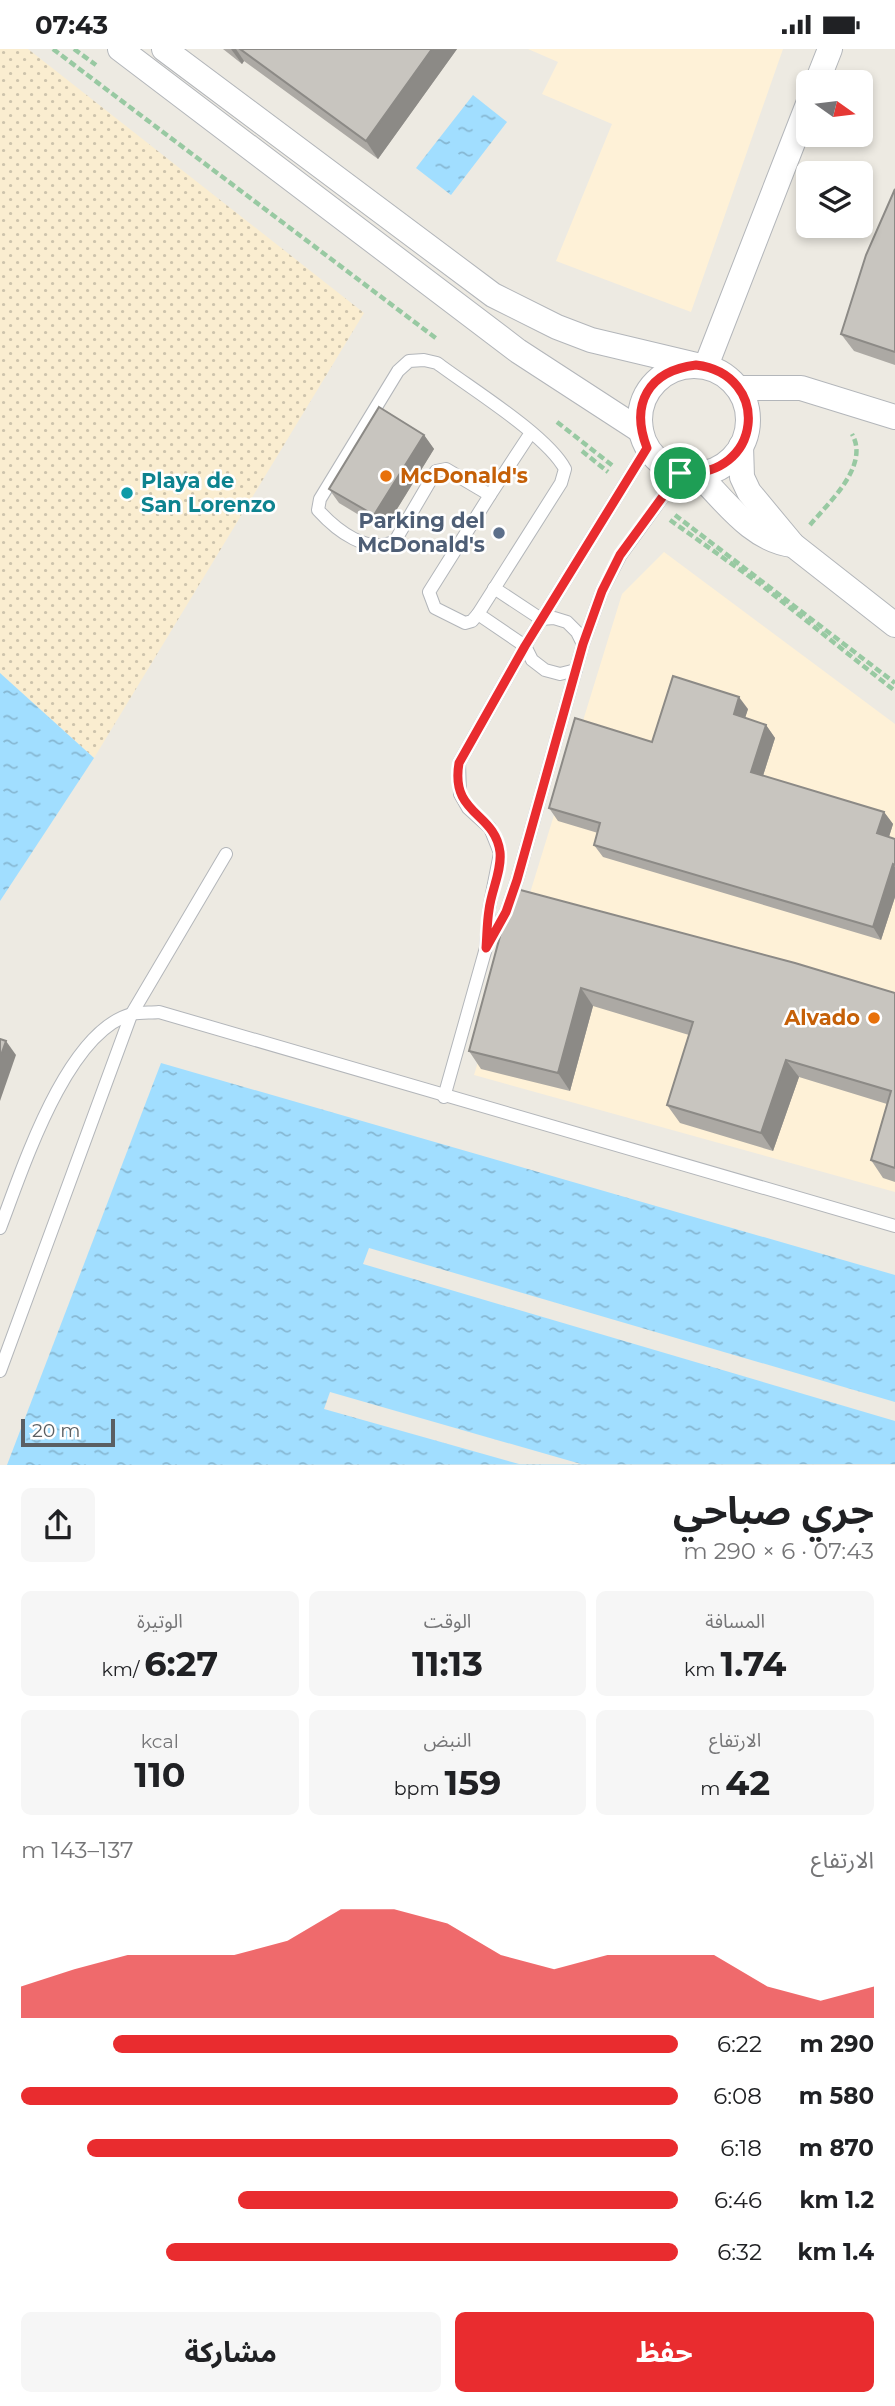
<!DOCTYPE html>
<html lang="ar">
<head>
<meta charset="utf-8">
<style>
  :root { --surface:#fff; --page:#f6f6f6; --text:#202124; --muted:#757577; --accent:#e92c2f }
  body { margin:0; font-family:Montserrat,"Noto Sans Arabic",sans-serif; background:var(--page); color:var(--text); direction:rtl; height:100vh; display:flex; flex-direction:column; font-size:26px; white-space:nowrap }
  * { box-sizing:border-box; margin:0 }
  p { font-size:23px; color:var(--muted) }
  .icon { flex:none; width:38px; height:38px; fill:none; stroke:currentColor; stroke-width:2; stroke-linecap:round; stroke-linejoin:round }
  .map { position:relative; height:1416px; overflow:hidden; direction:ltr }
  .sheet { display:flex; flex-direction:column; background:var(--surface); flex:1 }
  .sheet>* { flex:none }
  .needle { width:46px; rotate:104deg }
  .fabs { position:absolute; left:796px; top:21px; display:grid; gap:14px }
  .fabs a { display:grid; place-items:center; width:77px; height:77px; border-radius:10px; background:var(--surface); box-shadow:0 4px 10px #0003; font-size:35px }
  .scale { position:absolute; left:21px; bottom:18px; width:94px; box-sizing:border-box; padding-left:7px; border:4px solid #5a5f63; border-top:0; font-size:19px; line-height:24px; white-space:nowrap; color:#5a5f63; -webkit-text-stroke:5px #fff; paint-order:stroke }
  .pin { position:absolute; display:grid; place-items:center; width:60px; height:60px; color:#fff; margin:-30px; border:4px solid #fff; border-radius:50%; box-shadow:0 2px 7px #0007 }
  .round { display:grid; place-items:center; flex:none; width:74px; height:74px; border-radius:10px; background:var(--page) }
  .summary { display:flex; align-items:center; justify-content:space-between; height:119px; padding:0 21px }
  h1 { font-size:38px; font-weight:700; line-height:52px }
  .stats { display:grid; grid-template-columns:repeat(3,1fr); gap:10px; height:119px; padding:7px 21px }
  .stats div { display:grid; align-content:center; border-radius:10px; background:var(--page); text-align:center }
  .stats b { font-size:35px; font-weight:700 }
  .stats small { font-size:19px; font-weight:400 }
  .stats p { font-size:19px }
  .chart { height:196px; padding:14px 21px }
  .chart p { display:flex; justify-content:space-between }
  .chart svg { width:100%; height:126px; margin-top:7px; fill:var(--accent); opacity:.7 }
  .cta { display:flex; gap:14px; margin-top:auto; padding:14px 21px }
  .cta a { flex:1; height:80px; border-radius:10px; background:var(--accent); color:#fff; font-size:28px; font-weight:700; line-height:80px; text-align:center }
  .cta a+a { background:var(--page); color:var(--text) }
  ul { padding:0 21px; list-style:none; font-size:23px }
  li { display:grid; grid-template-columns:112px 84px 1fr; align-items:center; height:52px }
  li i { height:18px; border-radius:9px; background:var(--accent) }
  .status { display:flex; justify-content:space-between; align-items:center; height:49px; padding:0 35px; background:var(--surface); direction:ltr }
  .status svg { height:19px; fill:currentColor }
  .map>svg:first-child { display:block }
</style>
</head>
<body>
<div class="status"><b>07:43</b><svg viewBox="0 0 49 12"><path d="M0 12V9h3v3zM5 12V6h3v6zM10 12V3h3v9zM15 12V0h3v12zM26 1h20v11H26zM47 4h2v5h-2z"/></svg></div>
<div class="map">
<svg width="895" height="1416" viewBox="0 0 895 1416">
  <defs>
    <pattern id="sand-dots" width="8" height="8" patternUnits="userSpaceOnUse" patternTransform="scale(1.75)"><rect width="8" height="8" fill="#faedd0"/><path d="M2 2h.1M6 6h.1" fill="none" stroke="#cdc3ac" stroke-width="1.8" stroke-linecap="round"/></pattern>
    <pattern id="water-ripples" width="26" height="14" patternUnits="userSpaceOnUse" patternTransform="scale(1.75)"><rect width="26" height="14" fill="#a1deff"/><path d="M2 4q2-2 4 0t4 0M15 11q2-2 4 0t4 0" fill="none" stroke="#86b7d2"/></pattern>
  </defs>
  <rect width="100%" height="100%" fill="#edeae2"/>
  <g fill="#fef1d7">
    <path d="M 528,0 L 783,0 L 691,263 L 556,212 L 612,75 L 542,45 L 558,13 Z"/>
    <path d="M 664,503 L 895,675 L 895,1143 L 474,1026 L 622,545 Z"/>
  </g>
  <path fill="url(#sand-dots)" d="M 0,0 L 28,0 L 364,264 L 94,709 L 0,624 Z"/>
  <g fill="url(#water-ripples)">
    <path d="M 473,46 L 507,73 L 451,146 L 416,119 Z"/>
    <path d="M 0,624 L 94,709 L 0,852 Z"/>
    <path d="M 161,1014 L 895,1226 L 895,1415 L 7,1416 Z"/>
  </g>
  <g fill="#edeae2">
    <path d="M 369,1199 L 895,1353 L 895,1372 L 363,1215 Z"/>
    <path d="M 330,1343 L 581,1415 L 519,1415 L 324,1360 Z"/>
  </g>
  <g fill="none" stroke-linecap="round" stroke-linejoin="round">
    <defs>
      <g id="service">
        <path d="M 424,311 L 437,314 C 470,339 547,386 565,420 L 561,434 L 478,565 L 472,572 L 465,574 L 435,559 L 429,543 L 490,446 L 446,420 L 436,422 L 395,492 C 368,506 337,482 318,461 L 320,450 L 398,322 L 409,312 Z"/>
        <path d="M 490,446 L 530,385"/>
        <path d="M 494,539 L 541,570 L 554,569 L 567,573 L 577,583 L 583,595"/>
        <path d="M 478,565 L 525,597 L 532,611 L 545,621 L 560,625 L 576,621"/>
        <path d="M 488,895 L 506,863 L 517,831 L 583,595 L 602,542 L 620,507 L 680,424"/>
        <path d="M 444,1048 L 486,899 L 489,860 L 500,804 L 490,779 L 468,759 L 460,745 L 459,714 L 525,597 L 647,399"/>
        <path d="M 0,1179 C 22,1122 66,982 132,965 C 141,963 151,964 159,963 L 895,1177"/>
        <path d="M 0,1322 L 131,966 L 226,805"/>
      </g>
      <g id="minor">
        <path d="M 120,0 L 518,302 L 641,382"/>
        <path d="M 164,0 L 493,246 L 557,278 L 591,291 L 696,316"/>
        <path d="M 817,33 L 830,0"/>
        <circle cx="694" cy="371" r="54"/>
        <path d="M 706,317 L 808,55"/>
        <path d="M 738,339 L 801,339 L 895,368"/>
        <path d="M 741,397 L 742,428 L 749,443 L 793,496 L 895,576"/>
        <path d="M 698,425 C 725,452 753,492 793,496"/>
      </g>
    </defs>
    <use href="#service" stroke="#b3b6ba" stroke-width="14"/>
    <use href="#minor" stroke="#b3b6ba" stroke-width="26"/>
    <g stroke="#98c9a2" stroke-width="4.5" stroke-dasharray="7 3.5" stroke-linecap="butt">
      <path d="M 53,0 L 437,290"/>
      <path d="M 74,0 L 96,16"/>
      <path d="M 557,373 L 613,417"/>
      <path d="M 582,402 L 608,423"/>
      <path d="M 675,466 L 895,634"/>
      <path d="M 670,471 L 760,535 L 895,642"/>
      <path d="M 810,476 C 829,453 870,417 852,385"/>
    </g>
    <use href="#service" stroke="#fff" stroke-width="12"/>
    <use href="#minor" stroke="#fff" stroke-width="24"/>
  </g>
  <g fill="#aca9a4">
    <path d="M 223,0 L 457,0 L 378,110 L 244,12 L 242,15 Z"/>
    <path d="M 895,140 L 895,316 L 854,302 L 841,285 Z"/>
    <path d="M 424,386 L 434,400 L 384,481 L 339,454 L 329,440 Z"/>
    <path d="M 748,660 L 745,669 L 766,676 L 775,689 L 763,727 L 884,763 L 893,775 L 889,788 L 895,790 L 895,848 L 881,891 L 603,808 L 594,796 L 598,784 L 558,772 L 549,759 L 652,693 Z"/>
    <path d="M 513,839 L 895,944 L 895,1133 L 883,1129 L 871,1111 L 887,1055 L 799,1028 L 773,1102 L 680,1074 L 667,1056 L 689,986 L 593,957 L 570,1042 L 481,1020 L 469,1002 Z"/>
  </g>
  <g fill="#8c8a86">
    <path d="M 231,0 L 236,0 L 244,12 L 242,15 Z"/>
    <path d="M 432,0 L 457,0 L 378,110 L 366,92 Z"/>
    <path d="M 424,386 L 434,400 L 384,481 L 374,466 Z"/>
    <path d="M 739,648 L 748,660 L 742,678 L 734,665 Z"/>
    <path d="M 766,676 L 775,689 L 760,736 L 751,723 Z"/>
    <path d="M 884,763 L 893,775 L 886,797 L 877,784 Z"/>
    <path d="M 893,815 L 895,818 L 895,848 L 881,891 L 873,878 Z"/>
    <path d="M 581,939 L 593,957 L 570,1042 L 558,1024 Z"/>
    <path d="M 6,992 L 16,1006 L 0,1052 L 0,1009 Z"/>
    <path d="M 786,1011 L 799,1028 L 773,1102 L 761,1084 Z"/>
  </g>
  <g fill="#c8c5bf" stroke="#8c8a86" stroke-width="2">
    <path d="M 240,0 L 432,0 L 366,92 Z"/>
    <path d="M 895,140 L 895,303 L 841,285 L 866,206 Z"/>
    <path d="M 379,358 L 424,386 L 374,466 L 329,440 Z"/>
    <path d="M 673,627 L 739,648 L 734,665 L 766,676 L 751,723 L 884,763 L 877,784 L 895,790 L 895,816 L 893,815 L 873,878 L 594,796 L 600,774 L 549,759 L 575,669 L 652,693 Z"/>
    <path d="M 513,839 L 795,914 L 895,944 L 895,1119 L 871,1111 L 891,1042 L 786,1011 L 761,1084 L 667,1056 L 693,973 L 581,939 L 558,1024 L 469,1002 Z"/>
    <path d="M 0,990 L 6,992 L 0,1009 Z"/>
  </g>
  <g fill="none" stroke-linecap="round" stroke-linejoin="round">
    <defs>
      <path id="route" d="M 696,316 C 772,325 764,430 680,424 L 620,506 L 602,542 L 583,595 L 517,831 L 506,863 L 486,899 C 487,886 487,873 489,861 C 491,842 502,822 500,803 C 495,763 450,766 459,714 L 525,597 L 647,399 C 630,355 648,322 696,316 Z"/>
    </defs>
    <use href="#route" stroke="#fff" stroke-width="14"/>
    <use href="#route" stroke="#e92c2f" stroke-width="9"/>
  </g>
  <g fill="#e8710a" stroke="#fff" stroke-width="2.5">
    <circle cx="386" cy="427" r="7"/>
    <circle cx="874" cy="969" r="7"/>
  </g>
  <circle fill="#0f9aa8" stroke="#fff" stroke-width="2.5" cx="127" cy="444" r="7"/>
  <circle fill="#5c6f8a" stroke="#fff" stroke-width="2.5" cx="499" cy="484" r="7"/>
  <g text-anchor="middle" stroke-width="5" stroke-linejoin="round" paint-order="stroke">
    <g font-size="21" font-weight="bold" fill="#c56008" stroke="#fff" text-anchor="start">
      <text x="400" y="434">McDonald's</text>
      <text x="860" y="976" text-anchor="end">Alvado</text>
    </g>
    <g font-size="21" font-weight="bold" fill="#0d838f" stroke="#fff" text-anchor="start">
      <text x="141" y="439">Playa de<tspan x="141" dy="24">San Lorenzo</tspan></text>
    </g>
    <g font-size="21" font-weight="bold" fill="#4e5e75" stroke="#fff" text-anchor="end">
      <text x="485" y="479">Parking del<tspan x="485" dy="24">McDonald's</tspan></text>
    </g>
  </g>
</svg>
<div class="fabs">
<a><svg class="needle" viewBox="-14 -14 28 28"><path d="M0-13l5 13h-10z" fill="#e53935"/><path d="M0 13l5-13h-10z" fill="#757577"/></svg></a>
<a><svg class="icon" aria-label="layers" viewBox="0 0 24 24"><path d="M12 4l9 5-9 5-9-5zM3 14l9 5 9-5"/></svg></a>
</div>
<div class="scale">20 m</div>
<div class="pin" style="left:680px;top:424px;background:#1e9e55"><svg class="icon" aria-label="arrive" viewBox="0 0 24 24"><path d="M6 21V4h12l-3 4 3 4H6"/></svg></div>
</div>
<section class="sheet">
<div class="summary"><div><h1>جري صباحي</h1><p>07:43 · 6 × 290 m</p></div><a class="round"><svg class="icon" aria-label="share" viewBox="0 0 24 24"><path d="M12 15V3M7 8l5-5 5 5M5 13v7h14v-7"/></svg></a></div>
<div class="stats">
<div><p>المسافة</p><b>1.74<small> km</small></b></div>
<div><p>الوقت</p><b>11:13</b></div>
<div><p>الوتيرة</p><b>6:27<small> /km</small></b></div>
</div>
<div class="stats">
<div><p>الارتفاع</p><b>42<small> m</small></b></div>
<div><p>النبض</p><b>159<small> bpm</small></b></div>
<div><p>kcal</p><b>110</b></div>
</div>
<div class="chart"><p><span>الارتفاع</span>137–143 m</p>
<svg viewBox="0 0 160 44" preserveAspectRatio="none"><path d="M0 44V33L10 27L20 22L30 22L40 22L50 17L60 6L70 6L80 11L90 22L100 27L110 22L120 22L130 22L140 33L150 38L160 33V44z"/></svg>
</div>
<ul>
<li><b>290 m</b>6:22<i style="width:86%"></i></li>
<li><b>580 m</b>6:08<i style="width:100%"></i></li>
<li><b>870 m</b>6:18<i style="width:90%"></i></li>
<li><b>1.2 km</b>6:46<i style="width:67%"></i></li>
<li><b>1.4 km</b>6:32<i style="width:78%"></i></li>
</ul>
<div class="cta"><a>حفظ</a><a>مشاركة</a></div>
</section>
</body>
</html>
